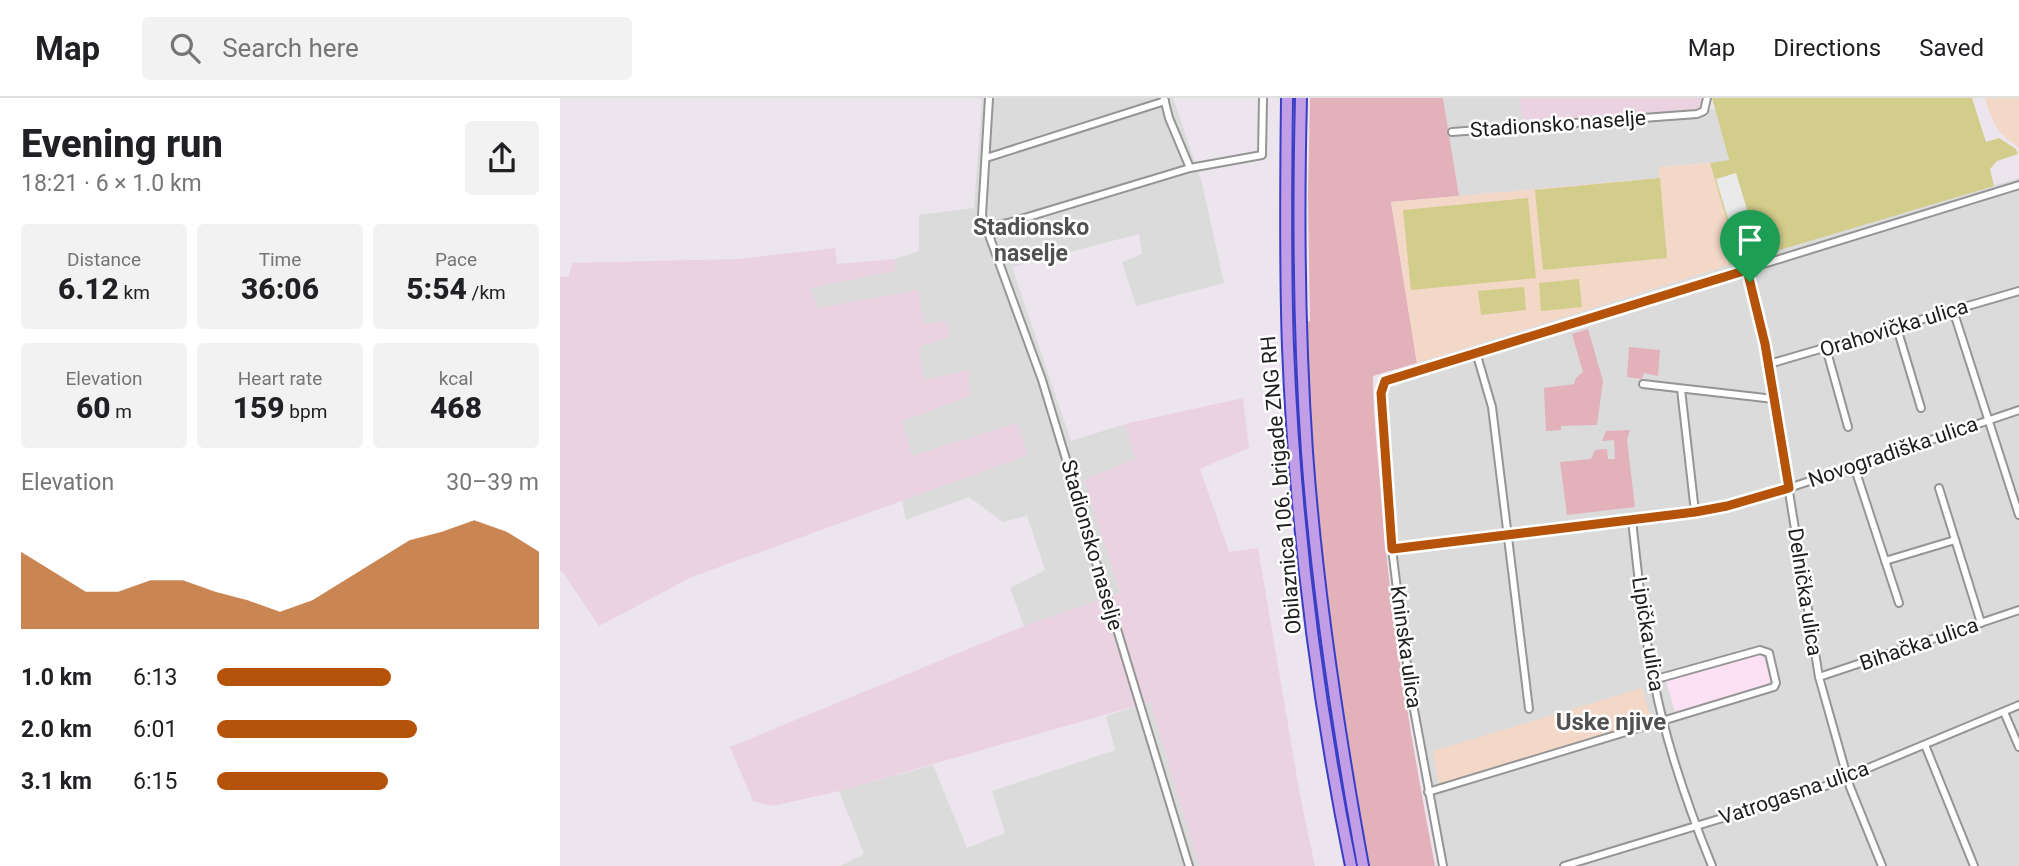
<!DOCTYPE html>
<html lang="en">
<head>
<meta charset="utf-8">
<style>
  :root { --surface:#fff; --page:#f2f2f2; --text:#202124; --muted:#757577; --line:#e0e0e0; --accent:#b45309 }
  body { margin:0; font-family:Roboto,sans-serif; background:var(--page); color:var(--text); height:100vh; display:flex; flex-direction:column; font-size:26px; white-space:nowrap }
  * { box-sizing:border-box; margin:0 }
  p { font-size:23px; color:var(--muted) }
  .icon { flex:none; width:38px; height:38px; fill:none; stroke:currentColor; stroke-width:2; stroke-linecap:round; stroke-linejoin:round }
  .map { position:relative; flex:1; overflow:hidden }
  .side { display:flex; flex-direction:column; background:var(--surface); width:560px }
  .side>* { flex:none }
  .pin { position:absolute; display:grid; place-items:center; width:60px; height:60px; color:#fff; margin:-72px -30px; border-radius:50% 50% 50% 0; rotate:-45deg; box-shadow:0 0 7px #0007 }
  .pin .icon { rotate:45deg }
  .round { display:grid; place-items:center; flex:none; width:74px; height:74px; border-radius:7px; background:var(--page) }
  .overview { display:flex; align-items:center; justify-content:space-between; height:119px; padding:0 21px }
  h1 { font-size:38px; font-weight:800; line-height:52px }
  .stats { display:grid; grid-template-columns:repeat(3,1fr); gap:10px; height:119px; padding:7px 21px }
  .stats div { display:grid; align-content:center; border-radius:7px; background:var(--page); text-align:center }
  .stats b { font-size:30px; font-weight:800 }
  .stats small { font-size:19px; font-weight:400 }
  .stats p { font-size:19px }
  .chart { height:196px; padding:14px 21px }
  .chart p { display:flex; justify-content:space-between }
  .chart svg { width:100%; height:126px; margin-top:7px; fill:var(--accent); opacity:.7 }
  ul { padding:0 21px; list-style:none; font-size:23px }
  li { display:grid; grid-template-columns:112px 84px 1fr; align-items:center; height:52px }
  li i { height:18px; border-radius:9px; background:var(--accent) }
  header { display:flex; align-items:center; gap:42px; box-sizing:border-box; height:98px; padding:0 35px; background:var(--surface); border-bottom:2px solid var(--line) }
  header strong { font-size:33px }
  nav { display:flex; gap:38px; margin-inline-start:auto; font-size:24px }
  .search { width:490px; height:63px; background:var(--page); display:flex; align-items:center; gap:18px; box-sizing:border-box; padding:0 24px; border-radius:7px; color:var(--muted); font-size:26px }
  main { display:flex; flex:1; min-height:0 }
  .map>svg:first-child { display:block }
</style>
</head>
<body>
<header>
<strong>Map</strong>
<div class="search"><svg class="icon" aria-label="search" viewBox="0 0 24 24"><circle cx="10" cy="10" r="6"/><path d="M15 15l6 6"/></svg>Search here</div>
<nav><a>Map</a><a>Directions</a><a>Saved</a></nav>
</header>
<main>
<section class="side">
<div class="overview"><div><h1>Evening run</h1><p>18:21 · 6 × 1.0 km</p></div><a class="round"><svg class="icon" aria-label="share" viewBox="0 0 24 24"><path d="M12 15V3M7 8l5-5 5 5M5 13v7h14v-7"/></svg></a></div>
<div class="stats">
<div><p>Distance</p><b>6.12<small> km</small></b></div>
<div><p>Time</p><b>36:06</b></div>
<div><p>Pace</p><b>5:54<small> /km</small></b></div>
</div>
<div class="stats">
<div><p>Elevation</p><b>60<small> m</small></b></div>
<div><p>Heart rate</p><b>159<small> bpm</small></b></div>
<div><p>kcal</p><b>468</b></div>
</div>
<div class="chart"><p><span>Elevation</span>30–39 m</p>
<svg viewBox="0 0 160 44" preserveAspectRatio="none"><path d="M0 44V17L10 24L20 31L30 31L40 27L50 27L60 31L70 34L80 38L90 34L100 27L110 20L120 13L130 10L140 6L150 10L160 17V44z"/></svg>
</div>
<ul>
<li><b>1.0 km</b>6:13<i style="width:54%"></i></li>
<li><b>2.0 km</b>6:01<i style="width:62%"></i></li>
<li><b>3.1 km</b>6:15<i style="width:53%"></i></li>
</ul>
</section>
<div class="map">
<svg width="1459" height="768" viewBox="0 0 1459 768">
  <rect width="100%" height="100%" fill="#ede5ee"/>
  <g fill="#dbdbdc">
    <path d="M 416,0 L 613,0 L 642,85 L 664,185 L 576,208 L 562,164 L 582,156 L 579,136 L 452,169 L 511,343 L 565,326 L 575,361 L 525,382 L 560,495 L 464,528 L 450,490 L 485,472 L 467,418 L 443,424 L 409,399 L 346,422 L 342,402 L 467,357 L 457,325 L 352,358 L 341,323 L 410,297 L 409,272 L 364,282 L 359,249 L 389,239 L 364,226 L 358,192 L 258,210 L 250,190 L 334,173 L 335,161 L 359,153 L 359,117 L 414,110 L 422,1 Z"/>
    <path d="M 883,0 L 959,0 L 964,26 L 1155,11 L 1169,63 L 1099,69 L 1099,80 L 899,98 Z"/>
    <path d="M 1459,80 L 1459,768 L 886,768 L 854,596 L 836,456 L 819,281 L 857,265 L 1169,167 Z"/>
    <path d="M 590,604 L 639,768 L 281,768 L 304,756 L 279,693 L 373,667 L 407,750 L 445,735 L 432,693 L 555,652 L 546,618 Z"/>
  </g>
  <path fill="#fbe1f3" d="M 1198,555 L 1203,556 L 1210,582 L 1208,587 L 1115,614 L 1106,583 Z"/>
  <g fill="#ead2e1">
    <path d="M 959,0 L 1143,0 L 1143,1 L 1140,12 L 964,27 Z"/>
    <path d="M 275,150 L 277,166 L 335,161 L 335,173 L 250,190 L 258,210 L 358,192 L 364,226 L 387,223 L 390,239 L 359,249 L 364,282 L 409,272 L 410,298 L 342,323 L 352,358 L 457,325 L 468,357 L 132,479 L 39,528 L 2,473 L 0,474 L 0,179 L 9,178 L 12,165 L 178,161 Z"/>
    <path d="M 683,300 L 689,350 L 640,371 L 669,454 L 698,450 L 740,697 L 755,768 L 639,768 L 590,604 L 279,693 L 213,708 L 193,703 L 170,649 L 464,528 L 560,495 L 524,382 L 575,361 L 565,326 Z"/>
  </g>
  <g fill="#e2b1ba">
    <path d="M 750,0 L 883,0 L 899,98 L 831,104 L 857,265 L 813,278 C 813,313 817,349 820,384 C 829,513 851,641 875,768 L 808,768 L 780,610 L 757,423 L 743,225 L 750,223 L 748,98 Z"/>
    <path d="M 1028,231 L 1043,283 L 1037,327 L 1001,328 L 1001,332 L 986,333 L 984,290 L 1014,286 L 1016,280 L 1023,274 L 1012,236 Z"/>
    <path d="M 1069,249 L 1100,252 L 1098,278 L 1084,275 L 1082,281 L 1067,279 Z"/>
    <path d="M 1070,332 L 1067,342 L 1075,409 L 1007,417 L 1000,364 L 1031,361 L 1035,352 L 1047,351 L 1048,361 L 1055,361 L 1054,342 L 1042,343 L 1046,333 Z"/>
  </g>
  <g fill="#f3d7c7">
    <path d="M 1425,0 L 1459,0 L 1459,50 C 1436,34 1433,26 1425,0 Z"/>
    <path d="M 1150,65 L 1174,147 L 1165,150 L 1169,167 L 857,265 L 831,104 L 1099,80 L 1099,69 Z"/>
    <path d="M 1082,590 L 1092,624 L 879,687 L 873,653 Z"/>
  </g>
  <g fill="#d3cd8c">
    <path d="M 1152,0 L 1412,0 L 1426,44 L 1439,40 L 1456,51 L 1458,56 L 1437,63 L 1430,71 L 1434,88 L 1169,167 L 1165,150 L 1174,147 L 1150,65 L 1169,62 Z"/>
    <path d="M 1100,80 L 1107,160 L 983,172 L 975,92 Z"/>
    <path d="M 968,100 L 976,180 L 851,192 L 843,112 Z"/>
    <path d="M 1019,181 L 1022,209 L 981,213 L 979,185 Z"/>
    <path d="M 964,189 L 966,212 L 921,217 L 918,193 Z"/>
  </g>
  <path fill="#eaeaea" d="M 1176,75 L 1200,155 L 1180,161 L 1156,81 Z"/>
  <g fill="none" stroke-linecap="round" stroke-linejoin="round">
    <defs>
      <g id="minor">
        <path d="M 429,0 L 422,117 L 426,129 L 448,125 L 630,70 L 609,20 L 604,0"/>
        <path d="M 892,34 L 1137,16 L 1144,13 L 1147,0"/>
        <path d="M 426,60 L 605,3"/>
        <path d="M 630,70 L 702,57 L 703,0"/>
        <path d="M 426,129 L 482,282 L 519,404 L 530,450 L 539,472 L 629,768"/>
        <path d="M 1187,172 L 1205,246 L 1259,579 L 1290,689 L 1322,768"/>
        <path d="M 1393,212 L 1459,417"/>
        <path d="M 1337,230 L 1361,310"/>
        <path d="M 1266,250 L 1288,329"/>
        <path d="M 916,254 L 932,309 L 969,611"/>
        <path d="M 1209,266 L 1459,193"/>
        <path d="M 1083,286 L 1214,301"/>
        <path d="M 1121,291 L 1135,414"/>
        <path d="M 1294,368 L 1339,505"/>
        <path d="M 1379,390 L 1421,525"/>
        <path d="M 1072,422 C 1078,475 1083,530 1094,583 C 1106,646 1128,709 1152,768"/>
        <path d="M 832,451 L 1158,411 L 1229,390 L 1459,312"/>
        <path d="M 1325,463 L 1395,442"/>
        <path d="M 1259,579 L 1459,512"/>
        <path d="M 1444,614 L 1459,649"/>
        <path d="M 1365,647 L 1414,768"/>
        <path d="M 868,694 L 1214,589 L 1216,585 L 1209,555 L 1200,552 L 1093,582"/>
        <path d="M 883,768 L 852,601 L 842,532 L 832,451 L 821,295 L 825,283 L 1459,87"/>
        <path d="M 1004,768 L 1258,691 L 1459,607"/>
      </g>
      <g id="trunk">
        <path d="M 727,0 C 726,83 725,166 728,249 C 735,423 756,597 791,768"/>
        <path d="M 741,0 C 738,118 739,236 747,354 C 757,493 778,631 803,768"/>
      </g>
    </defs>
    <use href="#minor" stroke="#959595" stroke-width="10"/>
    <use href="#trunk" stroke="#393fc5" stroke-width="14"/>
    <use href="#minor" stroke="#fff" stroke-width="6"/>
    <use href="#trunk" stroke="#c29ee6" stroke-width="10"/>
  </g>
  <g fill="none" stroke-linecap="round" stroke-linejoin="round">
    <defs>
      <path id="route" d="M 1187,172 L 1205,246 L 1229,390 L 1167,408 L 1135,414 L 832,451 L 821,295 L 825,283 Z"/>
    </defs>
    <use href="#route" stroke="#fff" stroke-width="14"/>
    <use href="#route" stroke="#b45309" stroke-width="9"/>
  </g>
  <g text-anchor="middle" stroke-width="5" stroke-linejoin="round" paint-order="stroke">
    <g font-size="21" fill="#1e1e1e" stroke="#fff">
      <text transform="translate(998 26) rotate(-4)" y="7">Stadionsko naselje</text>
      <text transform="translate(1334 230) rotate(-17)" y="7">Orahovička ulica</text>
      <text transform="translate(1333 354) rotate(-19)" y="7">Novogradiška ulica</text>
      <text transform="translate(721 387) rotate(-95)" y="7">Obilaznica 106. brigade ZNG RH</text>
      <text transform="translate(532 447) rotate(74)" y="7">Stadionsko naselje</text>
      <text transform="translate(1245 494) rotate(81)" y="7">Delnička ulica</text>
      <text transform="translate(1088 536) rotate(81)" y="7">Lipička ulica</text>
      <text transform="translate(1359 546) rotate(-19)" y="7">Bihačka ulica</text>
      <text transform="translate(846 549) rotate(82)" y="7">Kninska ulica</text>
      <text transform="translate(1234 695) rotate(-19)" y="7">Vatrogasna ulica</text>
    </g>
    <g font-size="23" font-weight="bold" fill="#515151" stroke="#fff">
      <text x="471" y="137">Stadionsko<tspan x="471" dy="26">naselje</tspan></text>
    </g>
    <g font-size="24" font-weight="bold" fill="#515151" stroke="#fff">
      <text x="1051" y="632">Uske njive</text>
    </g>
  </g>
</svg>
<div class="pin" style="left:1190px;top:184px;background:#1e9e55"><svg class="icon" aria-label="arrive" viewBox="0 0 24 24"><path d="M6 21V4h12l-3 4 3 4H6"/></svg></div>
</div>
</main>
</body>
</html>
